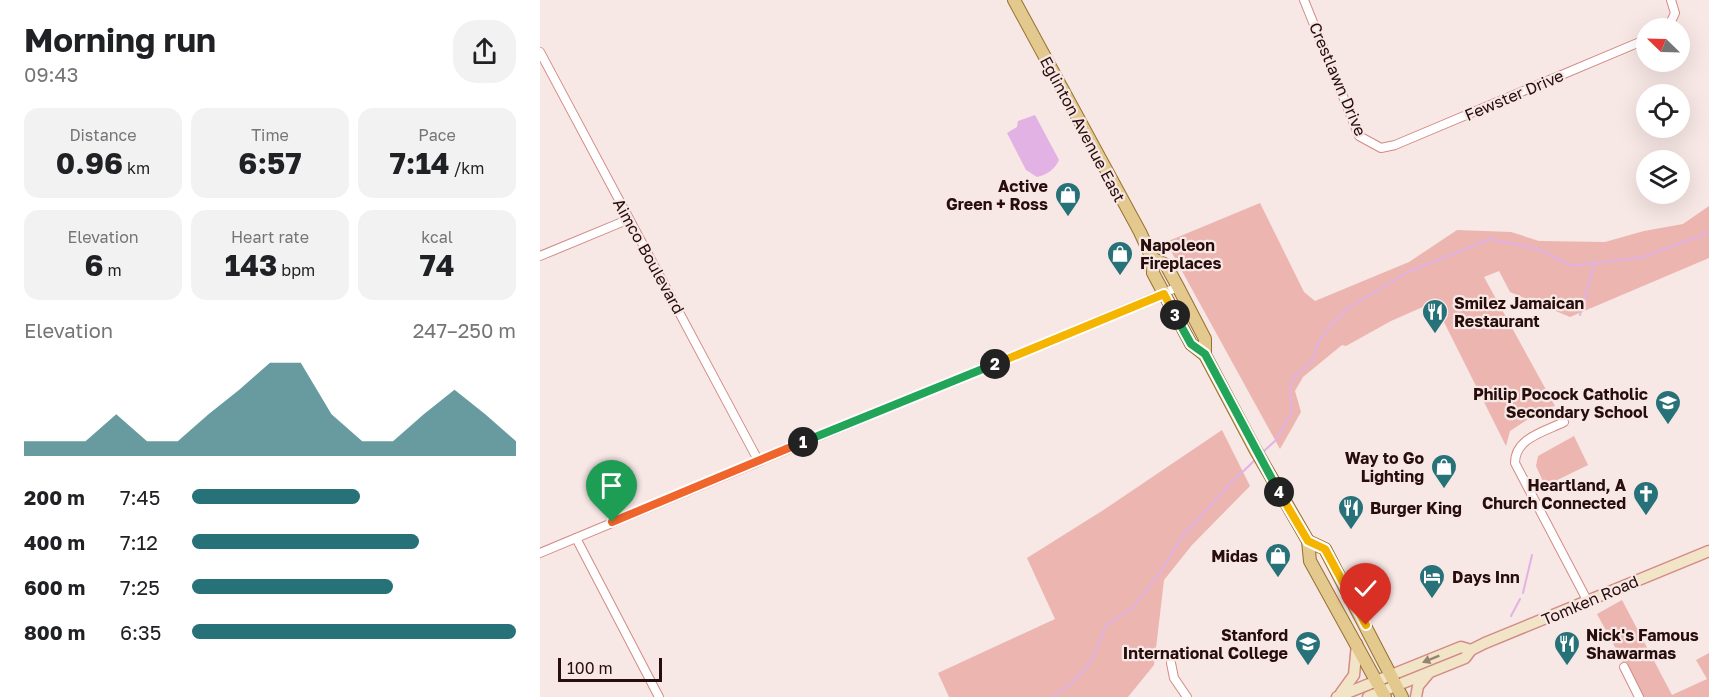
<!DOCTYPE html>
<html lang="en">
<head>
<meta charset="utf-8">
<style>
  :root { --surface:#fff; --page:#f2f2f2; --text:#202124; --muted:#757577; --accent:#277178 }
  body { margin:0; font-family:"Golos Text",sans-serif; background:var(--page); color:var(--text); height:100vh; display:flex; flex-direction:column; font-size:22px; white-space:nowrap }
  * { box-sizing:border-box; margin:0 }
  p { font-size:20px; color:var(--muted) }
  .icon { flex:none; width:33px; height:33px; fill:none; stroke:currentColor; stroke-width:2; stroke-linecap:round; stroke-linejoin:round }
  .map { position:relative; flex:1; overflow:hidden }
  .side { display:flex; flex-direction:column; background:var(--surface); width:540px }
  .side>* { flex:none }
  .needle { width:39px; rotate:293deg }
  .fabs { position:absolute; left:1096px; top:18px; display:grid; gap:12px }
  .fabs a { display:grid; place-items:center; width:54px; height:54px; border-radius:50%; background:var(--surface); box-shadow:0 6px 24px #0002; font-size:30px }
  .scale { position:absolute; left:18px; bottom:15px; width:104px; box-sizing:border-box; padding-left:6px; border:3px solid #270d0c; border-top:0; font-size:16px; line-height:21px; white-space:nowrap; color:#270d0c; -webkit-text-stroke:4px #f7e7e5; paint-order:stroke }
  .pin { position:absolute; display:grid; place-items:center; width:51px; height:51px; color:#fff; margin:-62px -26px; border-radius:50% 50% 50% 0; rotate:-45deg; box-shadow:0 0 6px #0007 }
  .pin .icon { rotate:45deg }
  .km { position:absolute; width:30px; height:30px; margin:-15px; border-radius:50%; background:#222; color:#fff; font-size:16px; line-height:30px; text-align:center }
  .round { display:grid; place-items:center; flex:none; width:63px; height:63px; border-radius:24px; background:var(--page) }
  .overview { display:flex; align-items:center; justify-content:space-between; height:102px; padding:0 24px }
  h1 { font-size:33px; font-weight:700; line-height:45px }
  .figures { display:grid; grid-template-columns:repeat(3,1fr); gap:9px; height:102px; padding:6px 24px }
  .figures div { display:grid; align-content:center; border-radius:15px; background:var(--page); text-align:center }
  .figures b { font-size:30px; font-weight:700 }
  .figures small { font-size:16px; font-weight:400 }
  .figures p { font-size:16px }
  .chart { height:168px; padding:12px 24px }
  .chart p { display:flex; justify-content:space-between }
  .chart svg { width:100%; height:108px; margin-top:6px; fill:var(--accent); opacity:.7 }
  ul { padding:0 24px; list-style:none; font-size:20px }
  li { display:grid; grid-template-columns:96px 72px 1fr; align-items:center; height:45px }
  li i { height:15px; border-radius:8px; background:var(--accent) }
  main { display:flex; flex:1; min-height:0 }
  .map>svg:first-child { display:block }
</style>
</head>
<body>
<main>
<section class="side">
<div class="overview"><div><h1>Morning run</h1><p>09:43</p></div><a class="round"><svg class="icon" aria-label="share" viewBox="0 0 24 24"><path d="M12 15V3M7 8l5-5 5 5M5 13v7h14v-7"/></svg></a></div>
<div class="figures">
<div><p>Distance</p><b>0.96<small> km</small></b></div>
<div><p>Time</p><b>6:57</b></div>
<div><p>Pace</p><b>7:14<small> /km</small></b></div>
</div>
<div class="figures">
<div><p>Elevation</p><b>6<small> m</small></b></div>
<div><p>Heart rate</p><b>143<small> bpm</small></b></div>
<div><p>kcal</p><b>74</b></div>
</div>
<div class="chart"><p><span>Elevation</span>247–250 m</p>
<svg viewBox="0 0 160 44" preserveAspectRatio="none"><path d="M0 44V38L10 38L20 38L30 27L40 38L50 38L60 27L70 17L80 6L90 6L100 27L110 38L120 38L130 27L140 17L150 27L160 38V44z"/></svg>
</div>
<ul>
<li><b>200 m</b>7:45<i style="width:52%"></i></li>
<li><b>400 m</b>7:12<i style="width:70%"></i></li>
<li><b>600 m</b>7:25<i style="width:62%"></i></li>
<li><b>800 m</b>6:35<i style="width:100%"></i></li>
</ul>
</section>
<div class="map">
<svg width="1169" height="697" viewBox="0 0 1169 697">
  <rect width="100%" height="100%" fill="#f7e7e5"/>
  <g fill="#ecb5b0">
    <path d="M 720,203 L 764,292 L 775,301 L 869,262 L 917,230 L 971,232 L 999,241 L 1065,242 L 1104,231 L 1143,224 L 1169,206 L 1169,258 L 1030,317 L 970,292 L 959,271 L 944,277 L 1015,406 L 1005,408 L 970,431 L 966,446 L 894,302 L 851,321 L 806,346 L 802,345 L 763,377 L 755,391 L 761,412 L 740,449 L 626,242 Z"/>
    <path d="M 682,430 L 710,486 L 652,545 L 624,580 L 614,665 L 588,697 L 409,697 L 398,673 L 515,619 L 487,558 L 565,509 Z"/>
    <path d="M 1034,436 L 1048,465 L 1005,486 L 996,466 L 998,456 Z"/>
    <path d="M 1082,600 L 1132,695 L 1167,679 L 1156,660 L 1169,653 L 1169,697 L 1102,697 L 1057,614 Z"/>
  </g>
  <path fill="#e2b2e5" d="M 495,115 L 519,160 C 515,169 507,175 497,177 L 486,170 L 467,133 L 477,127 L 478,121 Z"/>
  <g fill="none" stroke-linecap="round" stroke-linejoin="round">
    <g stroke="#e2b2e5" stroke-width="2">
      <path d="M 1040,315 L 1055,262"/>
      <path d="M 722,453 L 737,439 L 752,411 L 750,389 L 753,378 L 774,359 L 776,347 L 789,327 L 808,308 L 868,272 L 950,239 L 999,249 L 1031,266 L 1103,257 L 1169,233"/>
      <path d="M 983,593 L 992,555"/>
      <path d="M 971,616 L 980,599"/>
      <path d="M 512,697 L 532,683 L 552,660 L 566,625 L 593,608 L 619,574 L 642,537 L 689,485 L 716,459"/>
    </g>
    <defs>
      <g id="street">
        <path d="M 764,0 L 819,136 L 841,148 L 855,145 L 1107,39"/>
        <path d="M 1128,28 L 1135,13 L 1131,0"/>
        <path d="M 0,52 C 72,189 146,324 218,460"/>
        <path d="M 0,256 L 87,220"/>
        <path d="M 1024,422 C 1004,432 975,438 975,463 L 1047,600"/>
        <path d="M 36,538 L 119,697"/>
        <path d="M 0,553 L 638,287"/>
        <path d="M 631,663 L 634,678 L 647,697"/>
        <path d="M 1084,667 L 1099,697"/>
      </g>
      <g id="secondary">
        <path d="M 801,693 L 814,675 L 817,644"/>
        <path d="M 797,697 L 921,647 L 931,650"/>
        <path d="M 828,697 L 925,658 L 931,650 L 945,643 L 1169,551"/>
        <path d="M 876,697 L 878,686 L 888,674"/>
      </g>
      <g id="primary">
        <path d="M 474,0 L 600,232 L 612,258 L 613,273 L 651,344 L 665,355 L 715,449 L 768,541 L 770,561 L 845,697"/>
        <path d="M 612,258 L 626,265 L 638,287 L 665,339 L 665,355"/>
        <path d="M 768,541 L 785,549 L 862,697"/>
      </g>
    </defs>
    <use href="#street" stroke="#d38b85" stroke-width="10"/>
    <use href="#secondary" stroke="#d38b85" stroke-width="13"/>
    <use href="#primary" stroke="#967030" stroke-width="14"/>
    <use href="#street" stroke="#fff" stroke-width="8"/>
    <use href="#secondary" stroke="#f1e4c7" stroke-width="10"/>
    <use href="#primary" stroke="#e3c98e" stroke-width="12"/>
  </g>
  <defs><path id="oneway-solid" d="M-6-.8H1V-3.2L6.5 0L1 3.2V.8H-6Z" transform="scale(1.5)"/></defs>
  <use fill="#968373" href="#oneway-solid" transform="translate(891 659) rotate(158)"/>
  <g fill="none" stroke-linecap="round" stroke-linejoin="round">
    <defs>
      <path id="split-1" d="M 72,522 L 263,442"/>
      <path id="split-2" d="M 263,442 L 455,364"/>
      <path id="split-3" d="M 455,364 L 624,294 L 635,315"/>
      <path id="split-4" d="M 635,315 L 651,344 L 665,354 L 739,492"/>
      <path id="split-5" d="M 739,492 L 768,541 L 785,549 L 826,625"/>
    </defs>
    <use href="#split-1" stroke="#fff" stroke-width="12"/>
    <use href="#split-2" stroke="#fff" stroke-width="12"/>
    <use href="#split-3" stroke="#fff" stroke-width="12"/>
    <use href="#split-4" stroke="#fff" stroke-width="12"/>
    <use href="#split-5" stroke="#fff" stroke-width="12"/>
    <use href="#split-1" stroke="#f0652b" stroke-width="8"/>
    <use href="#split-2" stroke="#22a559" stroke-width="8"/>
    <use href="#split-3" stroke="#f5b400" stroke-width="8"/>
    <use href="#split-4" stroke="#22a559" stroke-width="8"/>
    <use href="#split-5" stroke="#f5b400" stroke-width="8"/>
  </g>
  <defs>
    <symbol id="shop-pin" viewBox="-11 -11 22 30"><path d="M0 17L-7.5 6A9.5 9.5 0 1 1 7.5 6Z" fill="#277178" stroke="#f7e7e5"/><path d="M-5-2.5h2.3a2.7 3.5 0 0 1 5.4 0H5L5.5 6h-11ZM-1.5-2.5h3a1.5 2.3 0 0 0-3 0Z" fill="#fff"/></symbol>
    <symbol id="restaurant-pin" viewBox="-11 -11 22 30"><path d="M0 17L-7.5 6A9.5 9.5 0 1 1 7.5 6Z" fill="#277178" stroke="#f7e7e5"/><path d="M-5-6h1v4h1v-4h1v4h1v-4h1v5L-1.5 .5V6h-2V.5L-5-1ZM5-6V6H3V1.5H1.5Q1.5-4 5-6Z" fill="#fff"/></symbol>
    <symbol id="school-pin" viewBox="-11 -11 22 30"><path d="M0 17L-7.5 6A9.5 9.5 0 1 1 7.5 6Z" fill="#277178" stroke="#f7e7e5"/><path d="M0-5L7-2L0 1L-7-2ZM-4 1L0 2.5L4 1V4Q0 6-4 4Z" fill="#fff"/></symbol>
    <symbol id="church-pin" viewBox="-11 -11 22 30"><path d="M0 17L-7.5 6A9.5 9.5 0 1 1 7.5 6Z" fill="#277178" stroke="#f7e7e5"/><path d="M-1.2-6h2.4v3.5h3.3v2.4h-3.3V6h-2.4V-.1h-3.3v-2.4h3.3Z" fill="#fff"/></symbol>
    <symbol id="hotel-pin" viewBox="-11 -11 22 30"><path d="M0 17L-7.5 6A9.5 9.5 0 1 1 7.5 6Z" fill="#277178" stroke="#f7e7e5"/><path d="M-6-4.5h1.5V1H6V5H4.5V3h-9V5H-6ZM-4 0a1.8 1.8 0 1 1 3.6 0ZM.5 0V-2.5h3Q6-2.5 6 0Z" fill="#fff"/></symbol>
    <symbol id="university-pin" viewBox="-11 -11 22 30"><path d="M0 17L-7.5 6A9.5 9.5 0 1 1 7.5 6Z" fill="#277178" stroke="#f7e7e5"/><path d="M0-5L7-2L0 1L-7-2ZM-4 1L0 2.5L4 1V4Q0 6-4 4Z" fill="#fff"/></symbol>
  </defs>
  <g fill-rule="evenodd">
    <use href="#shop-pin" x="513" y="180" width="30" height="40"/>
    <use href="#shop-pin" x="565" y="239" width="30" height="40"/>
    <use href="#restaurant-pin" x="880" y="297" width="30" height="40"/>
    <use href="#school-pin" x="1113" y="388" width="30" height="40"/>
    <use href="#shop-pin" x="889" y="452" width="30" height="40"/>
    <use href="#church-pin" x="1091" y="479" width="30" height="40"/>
    <use href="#restaurant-pin" x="796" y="493" width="30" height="40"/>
    <use href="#shop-pin" x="723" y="541" width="30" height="40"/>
    <use href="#hotel-pin" x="877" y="562" width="30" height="40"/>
    <use href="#university-pin" x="753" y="629" width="30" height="40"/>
    <use href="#restaurant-pin" x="1012" y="629" width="30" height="40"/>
  </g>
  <g text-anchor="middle" stroke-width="4.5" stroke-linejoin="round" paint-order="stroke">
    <g font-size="16" fill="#270d0c" stroke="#f7e7e5">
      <text transform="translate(798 79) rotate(67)" y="6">Crestlawn Drive</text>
      <text transform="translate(974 95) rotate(-23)" y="6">Fewster Drive</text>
      <text transform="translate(543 129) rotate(62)" y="6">Eglinton Avenue East</text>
      <text transform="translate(109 256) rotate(61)" y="6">Aimco Boulevard</text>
      <text transform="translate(1050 600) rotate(-23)" y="6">Tomken Road</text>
    </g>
    <g font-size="16" font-weight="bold" fill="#270d0c" stroke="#f7e7e5" text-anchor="end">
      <text x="508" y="192">Active<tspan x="508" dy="18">Green + Ross</tspan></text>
      <text x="600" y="251" text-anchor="start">Napoleon<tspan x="600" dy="18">Fireplaces</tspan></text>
      <text x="914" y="309" text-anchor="start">Smilez Jamaican<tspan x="914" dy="18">Restaurant</tspan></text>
      <text x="1108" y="400">Philip Pocock Catholic<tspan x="1108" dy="18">Secondary School</tspan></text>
      <text x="884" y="464">Way to Go<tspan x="884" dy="18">Lighting</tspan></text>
      <text x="1086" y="491">Heartland, A<tspan x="1086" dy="18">Church Connected</tspan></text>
      <text x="830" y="514" text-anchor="start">Burger King</text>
      <text x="718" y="562">Midas</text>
      <text x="912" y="583" text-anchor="start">Days Inn</text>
      <text x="748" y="641">Stanford<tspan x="748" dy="18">International College</tspan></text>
      <text x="1046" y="641" text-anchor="start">Nick's Famous<tspan x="1046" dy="18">Shawarmas</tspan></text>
    </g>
  </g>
</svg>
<div class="fabs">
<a><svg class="needle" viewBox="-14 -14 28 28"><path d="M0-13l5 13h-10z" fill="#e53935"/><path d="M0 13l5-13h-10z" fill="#757577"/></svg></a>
<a><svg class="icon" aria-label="locate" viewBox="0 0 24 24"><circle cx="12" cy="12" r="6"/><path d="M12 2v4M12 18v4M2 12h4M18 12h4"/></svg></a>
<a><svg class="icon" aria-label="layers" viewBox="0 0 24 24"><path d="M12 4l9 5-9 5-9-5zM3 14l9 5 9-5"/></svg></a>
</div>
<div class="scale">100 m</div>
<div class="pin" style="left:72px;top:522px;background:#1e9e55"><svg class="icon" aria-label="arrive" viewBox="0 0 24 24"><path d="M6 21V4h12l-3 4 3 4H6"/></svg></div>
<div class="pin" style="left:826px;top:625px;background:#d93025"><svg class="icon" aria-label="check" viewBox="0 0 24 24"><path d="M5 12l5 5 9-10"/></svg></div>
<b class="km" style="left:263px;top:442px">1</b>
<b class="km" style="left:455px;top:364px">2</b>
<b class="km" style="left:635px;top:315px">3</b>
<b class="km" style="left:739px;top:492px">4</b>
</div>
</main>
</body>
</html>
